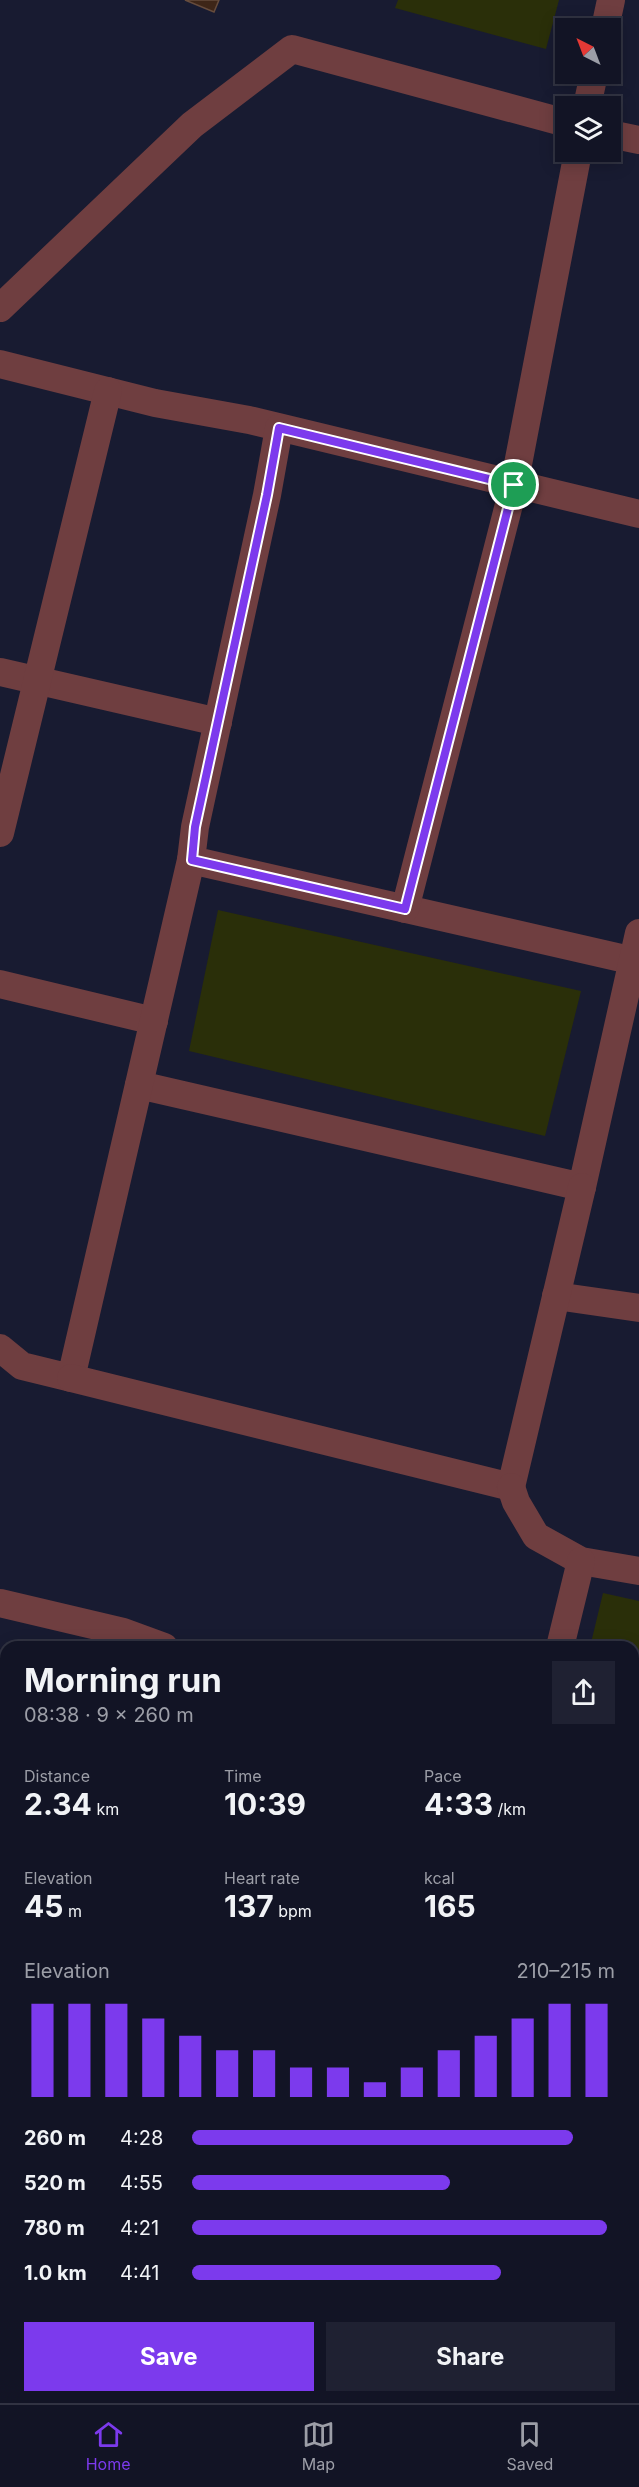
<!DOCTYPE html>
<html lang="en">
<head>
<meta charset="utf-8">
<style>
  :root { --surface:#121425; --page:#1f2132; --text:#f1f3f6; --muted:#9c9ea7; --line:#313342; --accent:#7c3aed }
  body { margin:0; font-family:Inter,sans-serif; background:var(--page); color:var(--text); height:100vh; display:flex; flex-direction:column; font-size:22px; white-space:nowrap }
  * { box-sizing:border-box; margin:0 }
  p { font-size:20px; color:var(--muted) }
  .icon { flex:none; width:33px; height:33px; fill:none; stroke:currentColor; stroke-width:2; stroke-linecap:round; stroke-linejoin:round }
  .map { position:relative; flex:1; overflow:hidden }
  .panel { position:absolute; left:0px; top:1641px; width:639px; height:762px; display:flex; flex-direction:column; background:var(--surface); border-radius:18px 18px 0 0; box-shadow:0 3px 15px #0003,0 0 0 2px var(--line) }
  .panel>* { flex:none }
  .needle { width:39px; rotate:318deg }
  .buttons { position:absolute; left:555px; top:18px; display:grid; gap:12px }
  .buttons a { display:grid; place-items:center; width:66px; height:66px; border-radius:0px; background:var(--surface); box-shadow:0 3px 15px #0003,0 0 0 2px var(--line); font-size:30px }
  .pin { position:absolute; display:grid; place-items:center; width:51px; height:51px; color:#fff; margin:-26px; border:3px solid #fff; border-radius:50%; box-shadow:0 2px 6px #0007 }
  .round { display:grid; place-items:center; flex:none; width:63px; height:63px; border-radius:0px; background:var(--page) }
  .head { display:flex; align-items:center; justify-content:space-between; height:102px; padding:0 24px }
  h1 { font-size:33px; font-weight:700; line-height:45px }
  .metrics { display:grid; grid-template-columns:repeat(3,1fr); gap:9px; height:102px; padding:6px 24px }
  .metrics div { display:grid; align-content:center }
  .metrics b { font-size:30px; font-weight:700 }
  .metrics small { font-size:16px; font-weight:400 }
  .metrics p { font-size:16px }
  .chart { height:168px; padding:12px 24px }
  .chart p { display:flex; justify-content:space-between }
  .chart svg { width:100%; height:108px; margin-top:6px; stroke:var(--accent); stroke-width:6 }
  .button { display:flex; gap:12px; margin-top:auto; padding:12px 24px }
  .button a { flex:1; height:69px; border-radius:0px; background:var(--accent); color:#fff; font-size:24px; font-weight:700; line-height:69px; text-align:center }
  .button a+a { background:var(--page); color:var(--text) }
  ul { padding:0 24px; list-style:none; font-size:20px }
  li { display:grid; grid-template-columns:96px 72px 1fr; align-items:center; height:45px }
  li i { height:15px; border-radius:8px; background:var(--accent) }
  .menu { display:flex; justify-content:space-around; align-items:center; height:84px; border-top:2px solid var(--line); background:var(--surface); font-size:16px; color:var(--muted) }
  .menu a { display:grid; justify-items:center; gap:3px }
  .menu .selected { color:var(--accent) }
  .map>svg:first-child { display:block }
</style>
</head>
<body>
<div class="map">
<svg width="639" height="2403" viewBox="0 0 639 2403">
  <rect width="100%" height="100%" fill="#181b31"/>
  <g fill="#2a2f09">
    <path d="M 398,0 L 559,0 L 546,49 L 395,8 Z"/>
    <path d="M 218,910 L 581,991 L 545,1136 L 189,1051 Z"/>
    <path d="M 603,1593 L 639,1601 L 639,1838 L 633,1836 L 633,1647 L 590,1647 Z"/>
  </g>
  <g fill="#3e2618" stroke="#664c3d" stroke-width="1.5">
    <path d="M 185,0 L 219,0 L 214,12 Z"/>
    <path d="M 633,1943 L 639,1944 L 639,2028 L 633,2027 Z"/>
    <path d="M 633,2057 L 639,2058 L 639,2120 L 634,2141 Z"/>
    <path d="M 639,2120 L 639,2143 L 634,2141 Z"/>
  </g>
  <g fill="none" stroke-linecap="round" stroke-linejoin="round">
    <g stroke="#6f3e40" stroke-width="28">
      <path d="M 605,28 L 611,0"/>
      <path d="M 587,106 L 594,74"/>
      <path d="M 610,134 L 639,140"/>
      <path d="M 0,308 L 192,125 L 292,49 L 566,123"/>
      <path d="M 0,364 L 155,403 L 249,420 L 639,514"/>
      <path d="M 279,428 L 267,495 L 195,827 L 191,860 L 639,962"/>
      <path d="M 0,672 L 218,722"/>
      <path d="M 0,833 L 108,391"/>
      <path d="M 405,909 L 514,485 L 578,152"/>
      <path d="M 0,984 L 154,1021"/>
      <path d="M 139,1085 L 582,1187 L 639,933"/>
      <path d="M 556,1296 L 639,1308"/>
      <path d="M 0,1348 L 22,1366 L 71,1378 L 191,860"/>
      <path d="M 71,1378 L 511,1487 L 582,1187"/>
      <path d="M 511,1487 L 516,1502 L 536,1536 L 581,1561 L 639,1571"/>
      <path d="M 0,1603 L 123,1632 L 164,1647"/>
      <path d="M 560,1647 L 581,1561"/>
      <path d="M 633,1886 L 639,1887"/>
      <path d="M 633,2169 L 639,2170"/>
      <path d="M 0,2287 L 6,2288"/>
      <path d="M 498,2397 L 525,2403"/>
    </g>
  </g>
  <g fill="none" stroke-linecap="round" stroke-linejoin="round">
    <defs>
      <path id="route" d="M 279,428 L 514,485 L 405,909 L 192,860 L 195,827 L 267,495 Z"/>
    </defs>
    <use href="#route" stroke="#fff" stroke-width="12"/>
    <use href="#route" stroke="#7c3aed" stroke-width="8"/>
  </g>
</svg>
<div class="buttons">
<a><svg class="needle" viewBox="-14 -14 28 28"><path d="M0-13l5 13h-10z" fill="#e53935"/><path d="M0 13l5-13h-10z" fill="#9c9ea7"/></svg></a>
<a><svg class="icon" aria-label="layers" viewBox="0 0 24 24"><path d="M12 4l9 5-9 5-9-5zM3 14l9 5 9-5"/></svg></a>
</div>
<div class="pin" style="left:514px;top:485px;background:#1e9e55"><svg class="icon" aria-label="arrive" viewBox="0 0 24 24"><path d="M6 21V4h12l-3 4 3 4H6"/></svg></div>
<section class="panel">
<div class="head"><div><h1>Morning run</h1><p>08:38 · 9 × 260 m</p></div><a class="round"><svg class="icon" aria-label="share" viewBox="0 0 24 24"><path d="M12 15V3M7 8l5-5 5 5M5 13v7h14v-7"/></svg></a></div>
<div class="metrics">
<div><p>Distance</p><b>2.34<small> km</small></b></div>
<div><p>Time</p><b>10:39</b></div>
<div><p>Pace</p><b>4:33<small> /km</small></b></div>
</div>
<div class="metrics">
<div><p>Elevation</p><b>45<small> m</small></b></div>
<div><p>Heart rate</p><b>137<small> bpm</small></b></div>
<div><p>kcal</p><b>165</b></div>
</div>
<div class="chart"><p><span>Elevation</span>210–215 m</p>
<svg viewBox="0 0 160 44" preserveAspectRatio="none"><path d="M5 44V6M15 44V6M25 44V6M35 44V12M45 44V19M55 44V25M65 44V25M75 44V32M85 44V32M95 44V38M105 44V32M115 44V25M125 44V19M135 44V12M145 44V6M155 44V6"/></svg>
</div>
<ul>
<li><b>260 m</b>4:28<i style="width:90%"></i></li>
<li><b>520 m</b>4:55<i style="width:61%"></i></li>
<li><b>780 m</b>4:21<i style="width:98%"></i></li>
<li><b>1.0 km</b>4:41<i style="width:73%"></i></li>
</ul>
<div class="button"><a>Save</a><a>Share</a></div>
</section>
</div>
<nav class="menu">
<a class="selected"><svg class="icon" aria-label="home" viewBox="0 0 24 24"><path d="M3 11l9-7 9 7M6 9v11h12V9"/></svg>Home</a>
<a><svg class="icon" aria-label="map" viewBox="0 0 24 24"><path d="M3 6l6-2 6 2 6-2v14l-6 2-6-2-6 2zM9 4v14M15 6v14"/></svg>Map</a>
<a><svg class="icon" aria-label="saved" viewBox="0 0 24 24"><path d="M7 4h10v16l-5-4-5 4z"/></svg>Saved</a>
</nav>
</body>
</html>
